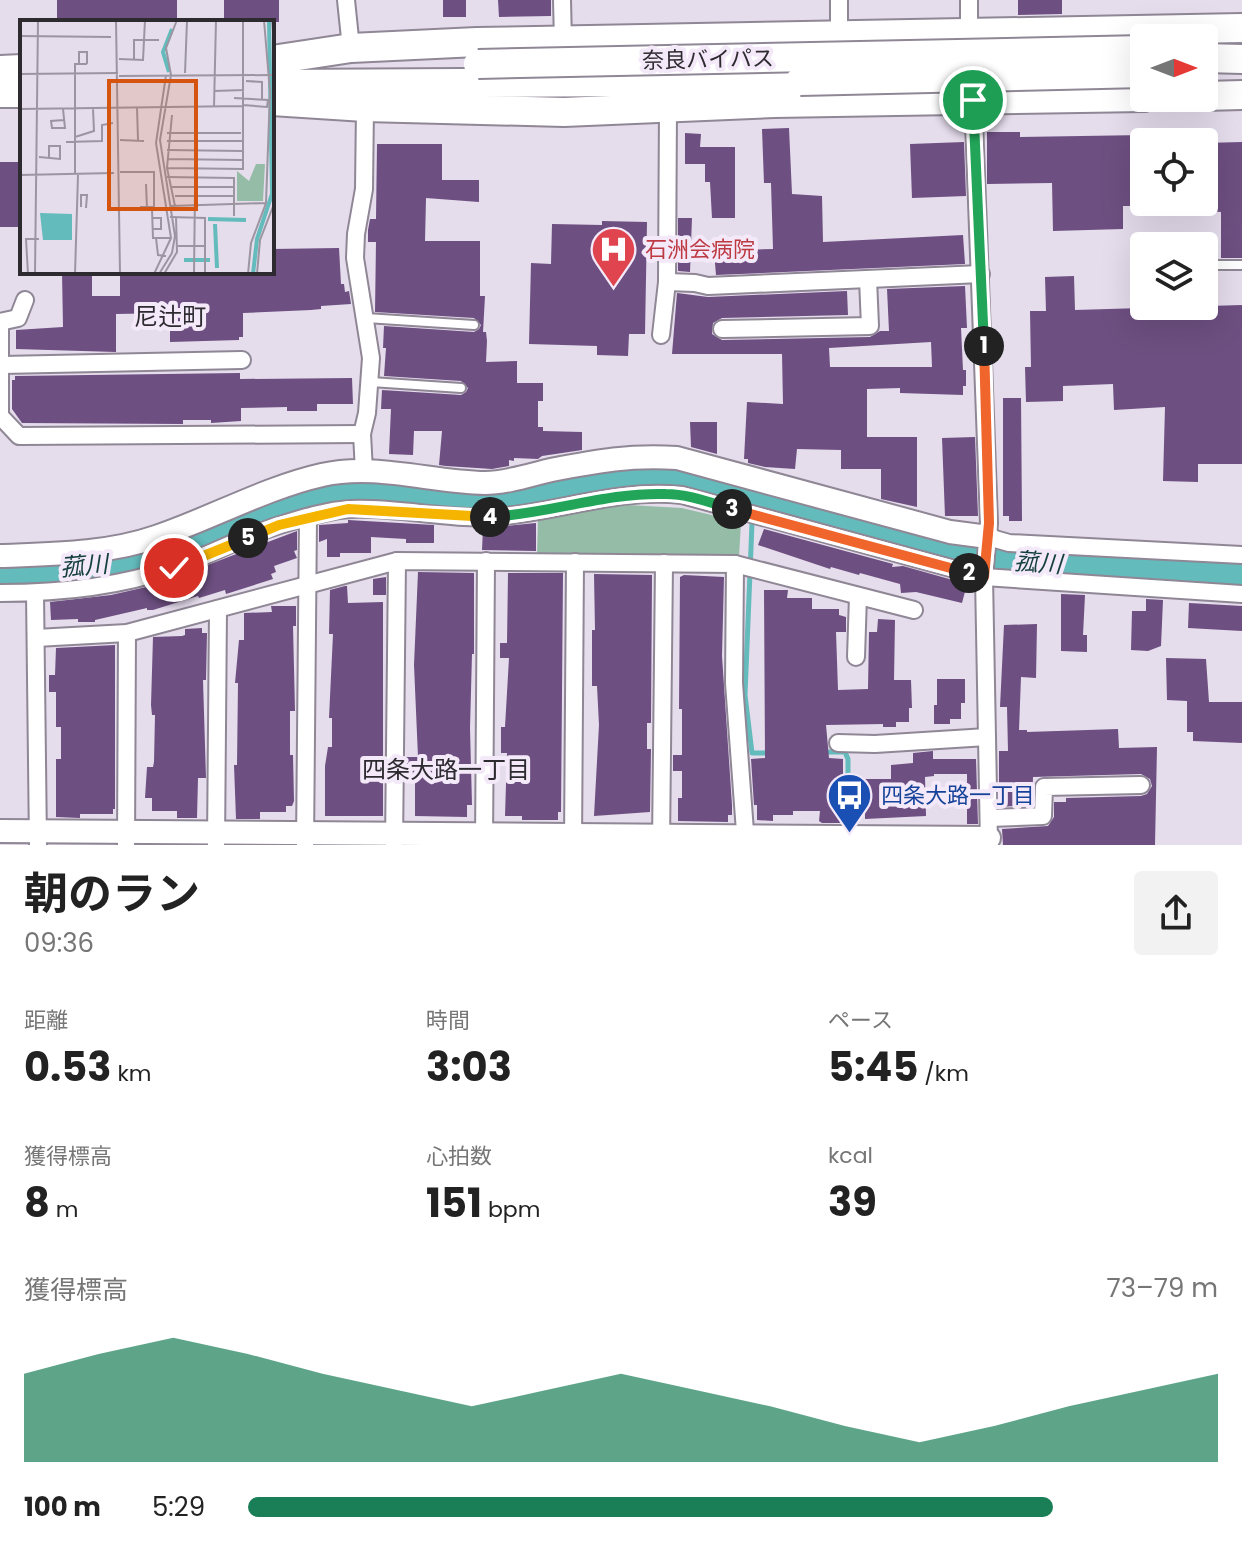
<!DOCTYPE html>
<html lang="ja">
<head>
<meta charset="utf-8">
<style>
  :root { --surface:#fff; --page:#f2f2f2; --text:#222; --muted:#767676; --accent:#1a7e57 }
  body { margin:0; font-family:Poppins,"Noto Sans JP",sans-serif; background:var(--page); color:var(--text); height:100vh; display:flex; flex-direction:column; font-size:30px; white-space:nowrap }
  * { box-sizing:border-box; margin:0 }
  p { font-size:26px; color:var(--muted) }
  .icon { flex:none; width:44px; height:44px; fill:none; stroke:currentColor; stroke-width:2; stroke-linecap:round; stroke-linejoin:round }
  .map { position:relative; height:845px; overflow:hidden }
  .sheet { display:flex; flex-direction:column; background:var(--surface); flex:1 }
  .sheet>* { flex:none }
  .needle { width:52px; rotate:90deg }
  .buttons { position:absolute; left:1130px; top:24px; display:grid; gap:16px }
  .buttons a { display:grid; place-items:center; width:88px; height:88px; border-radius:8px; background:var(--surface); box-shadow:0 8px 32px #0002; font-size:40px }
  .pin { position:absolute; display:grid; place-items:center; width:68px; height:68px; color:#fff; margin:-34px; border:4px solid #fff; border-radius:50%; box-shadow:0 2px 8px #0007 }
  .km { position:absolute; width:40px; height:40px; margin:-20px; border-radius:50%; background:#222; color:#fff; font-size:22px; line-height:40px; text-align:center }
  .round { display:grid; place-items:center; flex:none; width:84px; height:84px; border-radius:8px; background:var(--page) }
  .head { display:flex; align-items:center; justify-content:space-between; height:136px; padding:0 24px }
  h1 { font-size:44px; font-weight:700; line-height:60px }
  .stats { display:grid; grid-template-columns:repeat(3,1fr); gap:12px; height:136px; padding:8px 24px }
  .stats div { display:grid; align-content:center }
  .stats b { font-size:40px; font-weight:700 }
  .stats small { font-size:22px; font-weight:400 }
  .stats p { font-size:22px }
  .chart { height:224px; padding:16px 24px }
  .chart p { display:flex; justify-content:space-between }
  .chart svg { width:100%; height:144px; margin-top:8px; fill:var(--accent); opacity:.7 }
  ul { padding:0 24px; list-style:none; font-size:26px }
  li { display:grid; grid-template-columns:128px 96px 1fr; align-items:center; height:60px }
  li i { height:20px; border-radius:10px; background:var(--accent) }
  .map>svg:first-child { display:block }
</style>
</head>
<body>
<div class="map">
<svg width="1242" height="845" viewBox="0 0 1242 845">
  <rect width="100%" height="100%" fill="#e5dcec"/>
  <path fill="#95bca7" d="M 629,505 L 682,508 L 741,522 L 739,557 L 537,554 L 538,519 L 582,510 Z"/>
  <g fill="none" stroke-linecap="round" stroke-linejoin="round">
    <g stroke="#63bbbc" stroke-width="5">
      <path d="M 753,499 L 745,695 L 752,753 L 770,753"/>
      <path d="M 824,752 L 845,752 L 848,759 L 848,784"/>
      <path d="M 848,802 L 848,825"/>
    </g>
    <path stroke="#63bbbc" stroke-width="30" d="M 0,573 L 48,573 L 112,565 L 157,553 L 258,510 L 337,489 L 386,489 L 470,499 L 509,498 L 609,473 L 640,471 L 676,472 L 698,477 L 741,489 L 753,499 L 774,507 L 823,516 L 913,546 L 996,562 L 1242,576"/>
  </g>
  <g fill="#6d4f81" fill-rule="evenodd">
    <rect x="57" y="0" width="120" height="22"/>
    <rect x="224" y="0" width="55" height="22"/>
    <rect x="443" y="0" width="23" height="17"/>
    <path d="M 498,0 L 551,0 L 551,16 L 499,17 Z"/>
    <path d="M 1018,0 L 1062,0 L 1062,14 L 1018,15 Z"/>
    <path d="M 789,128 L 792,194 L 822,196 L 823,242 L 963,235 L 965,264 L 716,275 L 714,251 L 773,249 L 771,183 L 764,183 L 762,129 Z"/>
    <path d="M 987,132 L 1020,132 L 1020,137 L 1144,135 L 1144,206 L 1123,206 L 1123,229 L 1053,231 L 1052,183 L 987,184 Z"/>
    <path d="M 685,133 L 701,134 L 700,147 L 735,147 L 735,218 L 712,218 L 710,182 L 705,182 L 705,164 L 685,164 Z"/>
    <path d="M 964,142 L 966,196 L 912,198 L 910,144 Z"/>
    <path d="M 1242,142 L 1242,258 L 1221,258 L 1221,212 L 1206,211 L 1204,143 Z"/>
    <path d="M 377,144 L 442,144 L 442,180 L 479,180 L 479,202 L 426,198 L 425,241 L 480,241 L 480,296 L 485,296 L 483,332 L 486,332 L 487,341 L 486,362 L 517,361 L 517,383 L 543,383 L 543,401 L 538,401 L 538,427 L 543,427 L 543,431 L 582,432 L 582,450 L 542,456 L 538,459 L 514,458 L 514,461 L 509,460 L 509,466 L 492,469 L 446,466 L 439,465 L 442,431 L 414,431 L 413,455 L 389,454 L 391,409 L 381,409 L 382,390 L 461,395 L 466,392 L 468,388 L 461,381 L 384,376 L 386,348 L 383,348 L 384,326 L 474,332 L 479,329 L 481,325 L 474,318 L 375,312 L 376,242 L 368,242 L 368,230 L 370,219 L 376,219 Z"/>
    <rect x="0" y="162" width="22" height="65"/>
    <path d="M 678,218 L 692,218 L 690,272 L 678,271 Z"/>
    <path d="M 602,221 L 647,222 L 645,334 L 629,334 L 628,356 L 597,355 L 597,346 L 529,344 L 531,263 L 551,264 L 552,224 L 602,225 Z"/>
    <path d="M 339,248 L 341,284 L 344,284 L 345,292 L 349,291 L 351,304 L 321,306 L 321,309 L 311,310 L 243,313 L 243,337 L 239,337 L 239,340 L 170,342 L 170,313 L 116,314 L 116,352 L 16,349 L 16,330 L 63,327 L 62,272 L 92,272 L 92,296 L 120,296 L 120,272 L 272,272 L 272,249 Z"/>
    <path d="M 1074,276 L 1075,310 L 1242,305 L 1242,464 L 1198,464 L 1198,482 L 1163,481 L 1165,407 L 1114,410 L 1113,384 L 1063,386 L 1063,401 L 1026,402 L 1025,367 L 1031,367 L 1030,311 L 1046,311 L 1045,277 Z"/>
    <path d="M 965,286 L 967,328 L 961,328 L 963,370 L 966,370 L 966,386 L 963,386 L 963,395 L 900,393 L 900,388 L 867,389 L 867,437 L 917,437 L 917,507 L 881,499 L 881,469 L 841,469 L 841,450 L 797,449 L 795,469 L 765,467 L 748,463 L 748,459 L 744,459 L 747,402 L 783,404 L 782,354 L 672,354 L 677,293 L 708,297 L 847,291 L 848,315 L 722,318 L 713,323 L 712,334 L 722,340 L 870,337 L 880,331 L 889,331 L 887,289 ZM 931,342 L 932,367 L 830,367 L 829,348 Z"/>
    <path d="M 240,373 L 240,379 L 352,378 L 353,404 L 317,404 L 317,411 L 287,411 L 287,407 L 241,408 L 241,421 L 211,423 L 211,420 L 183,420 L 183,424 L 22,423 L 12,409 L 12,380 L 15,380 L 15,376 Z"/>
    <path d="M 1003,398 L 1021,398 L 1022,521 L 1009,521 L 1009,516 L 1003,516 Z"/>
    <path d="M 690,422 L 717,422 L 717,454 L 691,447 Z"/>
    <path d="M 975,437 L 978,516 L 945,516 L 942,438 Z"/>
    <path d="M 348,520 L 434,525 L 434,543 L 406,543 L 406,539 L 371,537 L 371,553 L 340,553 L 340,557 L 327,557 L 327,539 L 319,542 L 319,525 L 348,523 Z"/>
    <path d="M 536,523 L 536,551 L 482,550 L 483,528 Z"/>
    <path d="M 764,529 L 893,564 L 892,567 L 903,566 L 967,584 L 962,603 L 916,592 L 901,593 L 900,584 L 860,573 L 859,575 L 831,567 L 830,569 L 758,545 Z"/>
    <path d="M 297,531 L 297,550 L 294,551 L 297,558 L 274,566 L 276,572 L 271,574 L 273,579 L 226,594 L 225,590 L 199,598 L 198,596 L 153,610 L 147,610 L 147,608 L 95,620 L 95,622 L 78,622 L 78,619 L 51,620 L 50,602 L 111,595 L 155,585 Z"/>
    <path d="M 418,572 L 474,573 L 474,654 L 472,654 L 470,728 L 472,805 L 467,805 L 467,817 L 415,816 L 415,778 L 406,778 L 406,757 L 418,757 L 414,665 Z"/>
    <path d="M 508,573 L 563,573 L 561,812 L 558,812 L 558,820 L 522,820 L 522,816 L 505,816 L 507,753 L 501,753 L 501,727 L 505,727 L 509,658 L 500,658 L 500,643 L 507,643 Z"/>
    <path d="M 594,574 L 652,575 L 651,723 L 647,723 L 647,749 L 651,749 L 650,812 L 594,816 L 599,725 L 597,686 L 592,686 L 592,630 L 595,630 Z"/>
    <path d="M 684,575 L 724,577 L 722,656 L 732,805 L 732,815 L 728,815 L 728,822 L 678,821 L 678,798 L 682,798 L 682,771 L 673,771 L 673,755 L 682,755 L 682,709 L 679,709 L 680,577 Z"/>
    <path d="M 386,577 L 386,595 L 373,595 L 373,579 Z"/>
    <path d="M 345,586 L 347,586 L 348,603 L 383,602 L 383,816 L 325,816 L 325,766 L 328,747 L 332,747 L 332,718 L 329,718 L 333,634 L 329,634 L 330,590 Z"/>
    <path d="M 764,590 L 788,590 L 787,598 L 812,598 L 812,609 L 839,609 L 839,615 L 846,617 L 846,632 L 836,632 L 838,690 L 868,689 L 869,632 L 877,632 L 878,619 L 895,620 L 894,680 L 911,680 L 912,708 L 909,708 L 909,722 L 896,722 L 896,727 L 883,727 L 883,724 L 826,725 L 829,758 L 843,759 L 843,779 L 891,779 L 891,765 L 913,763 L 913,753 L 933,751 L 933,759 L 976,759 L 978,824 L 967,824 L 967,774 L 934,774 L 934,776 L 925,777 L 926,816 L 865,819 L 865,806 L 840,808 L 840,823 L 822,823 L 819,821 L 820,811 L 793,811 L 793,815 L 773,815 L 773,821 L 757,820 L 757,805 L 754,805 L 751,759 L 765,758 Z"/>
    <path d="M 1061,594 L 1085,595 L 1083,635 L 1087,635 L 1087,652 L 1061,651 Z"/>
    <path d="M 1146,599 L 1163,600 L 1161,646 L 1148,651 L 1131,650 L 1132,611 L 1146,611 Z"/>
    <path d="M 1189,603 L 1242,606 L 1242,631 L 1188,628 Z"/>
    <path d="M 271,606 L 296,606 L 296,626 L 293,626 L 295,711 L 290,711 L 290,755 L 293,755 L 294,801 L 292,806 L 286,806 L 286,812 L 260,812 L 260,819 L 236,819 L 234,765 L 237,765 L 238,683 L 235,683 L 239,640 L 244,640 L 244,613 L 272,612 Z"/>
    <path d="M 1037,624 L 1036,678 L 1021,677 L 1019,730 L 1027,730 L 1027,732 L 1118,729 L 1119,748 L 1157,747 L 1155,845 L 1003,845 L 1002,829 L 1048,826 L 1054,817 L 1054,802 L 1066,802 L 1066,798 L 1141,796 L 1147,794 L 1152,786 L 1150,779 L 1141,774 L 1033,777 L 1032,805 L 999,807 L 999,751 L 1008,751 L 1007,707 L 1000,707 L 1004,625 Z"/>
    <path d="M 202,628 L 202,633 L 207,633 L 206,680 L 203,680 L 206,778 L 198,778 L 197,818 L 177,818 L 177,811 L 152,811 L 152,798 L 145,798 L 147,767 L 153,767 L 154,762 L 155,715 L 152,715 L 151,705 L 153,637 L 182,636 L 185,635 L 185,629 Z"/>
    <path d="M 115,645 L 115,809 L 113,809 L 113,814 L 80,814 L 80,818 L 56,817 L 56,759 L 61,759 L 61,727 L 56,727 L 56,692 L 49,692 L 49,675 L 55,675 L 56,648 Z"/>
    <path d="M 1166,658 L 1206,659 L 1209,702 L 1242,702 L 1242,743 L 1193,741 L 1193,732 L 1187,732 L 1187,701 L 1167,700 Z"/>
    <path d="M 937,679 L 965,679 L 965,703 L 961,703 L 961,719 L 950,719 L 950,724 L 934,724 L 934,705 L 937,705 Z"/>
  </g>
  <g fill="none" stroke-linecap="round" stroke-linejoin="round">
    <defs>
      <g id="lane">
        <path d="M 1204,260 L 1217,265 L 1242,265"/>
        <path d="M 366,318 L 474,325"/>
        <path d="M 371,382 L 461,388"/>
      </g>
      <g id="street">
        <path d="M 346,0 L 351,48"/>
        <path d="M 562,0 L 563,41"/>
        <path d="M 839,0 L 839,36"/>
        <path d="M 969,0 L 969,40"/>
        <path d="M 973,95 L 989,523 L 984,577 L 989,845"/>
        <path d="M 667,282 L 695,283 L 708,286 L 981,274"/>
        <path d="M 25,300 L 18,318 L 0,322 L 0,416 L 19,436 L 362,434"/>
        <path d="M 722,329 L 870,326 L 868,279"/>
        <path d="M 661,335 L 667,282 L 668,108"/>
        <path d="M 2,365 L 242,360"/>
        <path d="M 364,471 L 362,434 L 367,413 L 371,358 L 355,258 L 356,234 L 364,189 L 365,107"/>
        <path d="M 988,537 L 1009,543 L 1242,555"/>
        <path d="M 735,564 L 734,683 L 746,845"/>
        <path d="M 0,593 C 58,593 118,587 173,568 C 209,556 243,536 280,525 C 302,518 328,510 351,509 C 399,507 448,520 496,517 C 559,512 618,488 682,495 L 984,577 L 1242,594"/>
        <path d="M 35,593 L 38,845"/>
        <path d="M 36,638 L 127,633 L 397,561 L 735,564 L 914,610"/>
        <path d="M 856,657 L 858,596"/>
        <path d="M 838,743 L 875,744 L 987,737"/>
        <path d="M 989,818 L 1043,816 L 1044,787 L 1141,785"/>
        <path d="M 573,843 L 575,562"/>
        <path d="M 484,844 L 486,561"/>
        <path d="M 126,845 L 127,633"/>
        <path d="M 216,845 L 218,609"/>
        <path d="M 305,845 L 308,518"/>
        <path d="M 394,845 L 397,561"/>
        <path d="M 661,845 L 664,563"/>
      </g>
      <g id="secondary">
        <path d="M 0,556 C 52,554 107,554 156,537 C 212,518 265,488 322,475 C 375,463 431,482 485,483 C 506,483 530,475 551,470 C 598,461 629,455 677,458 L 950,532 L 988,537"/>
        <path d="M 0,831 L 989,838"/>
      </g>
      <g id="highway">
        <path d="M 1204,58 L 1242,59"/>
        <path d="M 272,60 L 351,48 L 477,42 L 1242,28"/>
        <path d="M 0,70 L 22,69"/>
        <path d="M 273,84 L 800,81"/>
        <path d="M 0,93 L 22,93"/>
        <path d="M 1204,96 L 1242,95"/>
        <path d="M 272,101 L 365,107 L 564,112 L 774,103 L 1144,97"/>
      </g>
    </defs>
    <use href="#lane" stroke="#8f8795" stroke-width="12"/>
    <use href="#street" stroke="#8f8795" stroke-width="20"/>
    <use href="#secondary" stroke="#8f8795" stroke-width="26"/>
    <use href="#highway" stroke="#8f8795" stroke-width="32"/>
    <use href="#lane" stroke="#fff" stroke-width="8"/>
    <use href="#street" stroke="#fff" stroke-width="16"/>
    <use href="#secondary" stroke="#fff" stroke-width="22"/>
    <use href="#highway" stroke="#fff" stroke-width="28"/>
    <defs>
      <g id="highway-bridge">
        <path d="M 478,64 L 1144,50"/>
        <path d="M 800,81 L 1144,73"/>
      </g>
    </defs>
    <use href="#highway-bridge" stroke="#8f8795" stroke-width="32" stroke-linecap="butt"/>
    <use href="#highway-bridge" stroke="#fff" stroke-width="28"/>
  </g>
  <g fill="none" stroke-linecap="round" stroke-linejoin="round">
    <defs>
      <path id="split-1" d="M 973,100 L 984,346"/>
      <path id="split-2" d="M 969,573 L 984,577 L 989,523 L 984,346"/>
      <path id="split-3" d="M 732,509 L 969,573"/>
      <path id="split-4" d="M 490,517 C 549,514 606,492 666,494 C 688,494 711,503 732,509"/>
      <path id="split-5" d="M 248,538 L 279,525 L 348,509 L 490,517"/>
      <path id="split-6" d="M 174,568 L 248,538"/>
    </defs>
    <use href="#split-1" stroke="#fff" stroke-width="16"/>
    <use href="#split-2" stroke="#fff" stroke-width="16"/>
    <use href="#split-3" stroke="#fff" stroke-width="16"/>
    <use href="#split-4" stroke="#fff" stroke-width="16"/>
    <use href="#split-5" stroke="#fff" stroke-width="16"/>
    <use href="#split-6" stroke="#fff" stroke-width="16"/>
    <use href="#split-1" stroke="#22a559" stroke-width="10"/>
    <use href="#split-2" stroke="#f0652b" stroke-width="10"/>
    <use href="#split-3" stroke="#f0652b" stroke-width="10"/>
    <use href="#split-4" stroke="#22a559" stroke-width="10"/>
    <use href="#split-5" stroke="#f5b400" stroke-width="10"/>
    <use href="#split-6" stroke="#f5b400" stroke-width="10"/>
  </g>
  <defs>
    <symbol id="hospital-pin" viewBox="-11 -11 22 30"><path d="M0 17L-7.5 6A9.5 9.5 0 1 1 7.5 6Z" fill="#e0444e" stroke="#f3e9f9"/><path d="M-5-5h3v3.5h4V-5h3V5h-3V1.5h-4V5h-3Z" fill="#fff"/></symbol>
    <symbol id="bus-pin" viewBox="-11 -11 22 30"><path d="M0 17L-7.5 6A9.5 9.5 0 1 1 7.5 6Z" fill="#1a4fb4" stroke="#f3e9f9"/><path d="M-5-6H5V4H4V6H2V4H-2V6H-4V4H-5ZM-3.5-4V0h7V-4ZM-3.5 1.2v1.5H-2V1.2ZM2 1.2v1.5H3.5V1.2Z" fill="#fff"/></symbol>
  </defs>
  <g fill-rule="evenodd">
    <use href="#hospital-pin" x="588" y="224" width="51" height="69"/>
    <use href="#bus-pin" x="824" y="770" width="51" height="69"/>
  </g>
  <g text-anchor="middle" stroke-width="8" stroke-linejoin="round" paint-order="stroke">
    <g font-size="22" fill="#2d2a30" stroke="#f3e9f9">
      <text transform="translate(708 59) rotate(-1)" y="8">奈良バイパス</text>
    </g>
    <g font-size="22" fill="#be3a42" stroke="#f3e9f9" text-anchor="start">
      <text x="645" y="257">石洲会病院</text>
    </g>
    <g font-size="22" fill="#164399" stroke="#f3e9f9" text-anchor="start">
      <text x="881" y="803">四条大路一丁目</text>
    </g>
    <g font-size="24" fill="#2d2a30" stroke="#f3e9f9">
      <text x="170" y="325">尼辻町</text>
      <text x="446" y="778">四条大路一丁目</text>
    </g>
    <g font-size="24" font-style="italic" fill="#153f3f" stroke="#f3e9f9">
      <text transform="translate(1038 563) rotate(4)" y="8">菰川</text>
      <text transform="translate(84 566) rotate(-5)" y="8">菰川</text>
    </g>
  </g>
  <g transform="translate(20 20)">
    <rect width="254" height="254" fill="#e5dcec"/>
    <path d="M 236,144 L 245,144 L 243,181 L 217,181 L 217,151 L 229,161 Z" fill="#95bca7"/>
    <path d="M 20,193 L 52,194 L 52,220 L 23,220 Z" fill="#63bbbc"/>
    <path fill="none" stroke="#63bbbc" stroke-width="4" d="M 149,52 L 143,32 L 152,9M 188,199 L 226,200M 195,204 L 197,248M 164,240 L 190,240M 233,254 L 237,219 L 252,174 L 249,0"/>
    <path fill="none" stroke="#9b95a1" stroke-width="2" d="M 96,0 L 100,254M 252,0 L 254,24M 0,16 L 91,17M 99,39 L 123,40 L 125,0M 114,39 L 114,20 L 139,20M 55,53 L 55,44 L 66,44 L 67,43 L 67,32 L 59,32 L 59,44M 165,53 L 167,1M 0,54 L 98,53M 55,54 L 55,155M 99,56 L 254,55M 226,61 L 242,62 L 242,80M 194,71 L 224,70M 214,78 L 248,80 L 247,87 L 223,85M 194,87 L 196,0M 117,88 L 118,120M 0,89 L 223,86M 43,89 L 45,108 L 32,108 L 31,101 L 44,100M 152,95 L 147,148 L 155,186M 147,113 L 221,113M 55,117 L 74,111 L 73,89M 100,120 L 124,121M 147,121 L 222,121M 46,122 L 82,121 L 82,105 L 93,103M 147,130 L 222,131M 19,137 L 40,139 L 40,126 L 29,126 L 29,137M 147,139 L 222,140M 147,148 L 223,149 L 223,0M 100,152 L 135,152M 0,155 L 94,153M 147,157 L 214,158M 126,164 L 127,189M 152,167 L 214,167M 155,176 L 214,176M 150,186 L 246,183M 61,187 L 61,175 L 67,175 L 66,188M 120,187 L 134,187 L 134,152M 132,190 L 133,218 L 151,218M 214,196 L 214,157M 150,197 L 185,198 L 185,254M 133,209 L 141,209 L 141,198 L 133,198M 136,218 L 138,235 L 146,236M 158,226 L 185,226M 8,254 L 6,219 L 19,219M 15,254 L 18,0M 55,254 L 58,155M 66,254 L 134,254M 134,254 L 151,218 L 136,123 L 146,55M 139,254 L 152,233 L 155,216 L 140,120 L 151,55 L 146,28 L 157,0M 144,254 L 157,232 L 156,197M 174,254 L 176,87M 228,254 L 231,223 L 246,183 L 250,72 L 244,0M 237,254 L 240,220 L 254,184"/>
    <path fill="#d55410" fill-opacity="0.15" stroke="#d55410" stroke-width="4" d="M 89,61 L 176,61 L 176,189 L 89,189 Z"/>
    <rect width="254" height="254" fill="none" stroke="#2d2a30" stroke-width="4"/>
  </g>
</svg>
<div class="buttons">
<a><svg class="needle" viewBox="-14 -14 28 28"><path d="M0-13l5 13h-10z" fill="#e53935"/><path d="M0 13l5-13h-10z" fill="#767676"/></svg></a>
<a><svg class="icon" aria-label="locate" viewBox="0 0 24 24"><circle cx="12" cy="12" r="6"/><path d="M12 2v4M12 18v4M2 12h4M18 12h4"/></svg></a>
<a><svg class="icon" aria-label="layers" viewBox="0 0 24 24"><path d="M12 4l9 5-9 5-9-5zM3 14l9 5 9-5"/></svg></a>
</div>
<div class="pin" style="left:973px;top:100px;background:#1e9e55"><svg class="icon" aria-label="arrive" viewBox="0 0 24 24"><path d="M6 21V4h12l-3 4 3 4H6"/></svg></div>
<div class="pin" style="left:174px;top:568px;background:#d93025"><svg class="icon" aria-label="check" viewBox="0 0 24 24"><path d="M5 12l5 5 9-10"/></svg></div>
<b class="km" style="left:984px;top:346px">1</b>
<b class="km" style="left:969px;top:573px">2</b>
<b class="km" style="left:732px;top:509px">3</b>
<b class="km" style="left:490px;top:517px">4</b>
<b class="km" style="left:248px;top:538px">5</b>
</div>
<section class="sheet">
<div class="head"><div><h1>朝のラン</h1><p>09:36</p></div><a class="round"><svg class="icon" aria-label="share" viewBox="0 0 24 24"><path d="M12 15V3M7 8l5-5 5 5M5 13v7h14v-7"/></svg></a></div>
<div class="stats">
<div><p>距離</p><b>0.53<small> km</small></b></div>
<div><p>時間</p><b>3:03</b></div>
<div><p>ペース</p><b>5:45<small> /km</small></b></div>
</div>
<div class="stats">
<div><p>獲得標高</p><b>8<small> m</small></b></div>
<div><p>心拍数</p><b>151<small> bpm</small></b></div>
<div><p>kcal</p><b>39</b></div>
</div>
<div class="chart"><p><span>獲得標高</span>73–79 m</p>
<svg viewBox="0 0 160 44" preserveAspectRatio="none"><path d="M0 44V17L10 11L20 6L30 11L40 17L50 22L60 27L70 22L80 17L90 22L100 27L110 33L120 38L130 33L140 27L150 22L160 17V44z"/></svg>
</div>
<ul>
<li><b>100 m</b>5:29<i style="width:83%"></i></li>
</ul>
</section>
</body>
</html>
